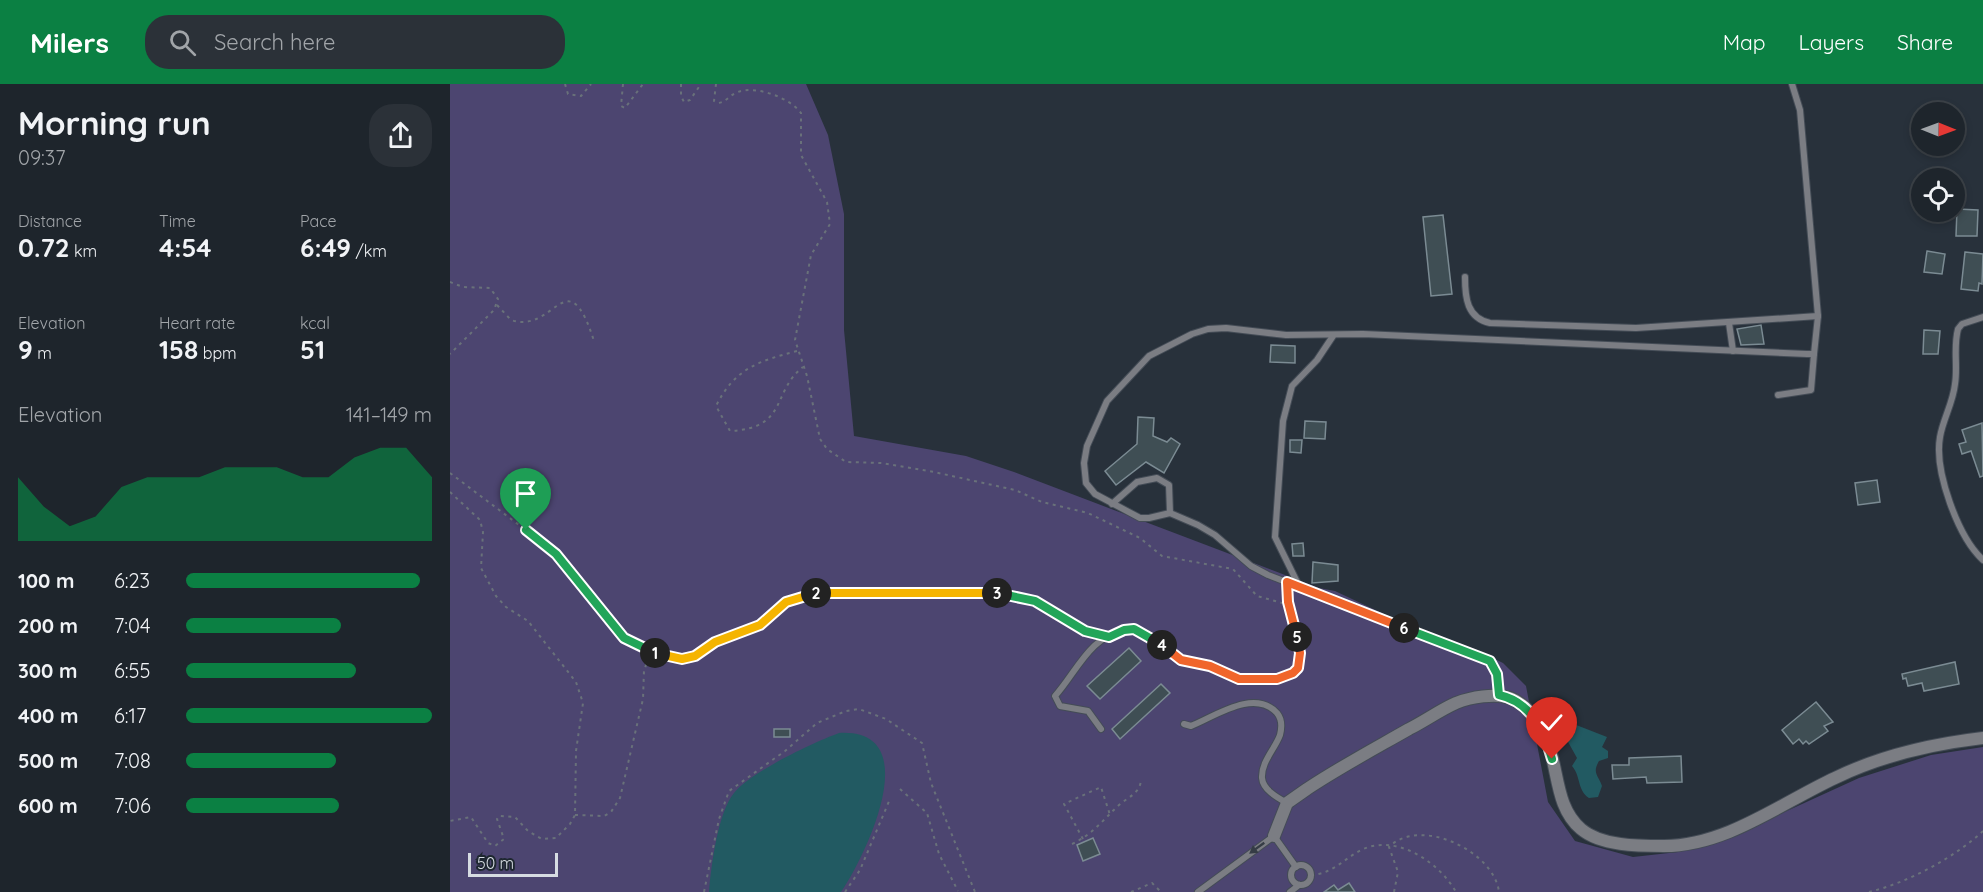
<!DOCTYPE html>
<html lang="en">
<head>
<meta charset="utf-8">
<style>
  :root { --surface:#1e252c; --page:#2b3138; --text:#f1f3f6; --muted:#a1a5a9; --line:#3c4248; --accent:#0b8043 }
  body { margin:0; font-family:Quicksand,sans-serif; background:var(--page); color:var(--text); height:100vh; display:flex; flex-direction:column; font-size:22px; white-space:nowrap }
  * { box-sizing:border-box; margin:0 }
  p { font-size:20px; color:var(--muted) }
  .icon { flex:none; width:33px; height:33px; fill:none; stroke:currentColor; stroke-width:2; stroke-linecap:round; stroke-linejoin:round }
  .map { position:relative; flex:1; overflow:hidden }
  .side { display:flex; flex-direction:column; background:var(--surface); width:450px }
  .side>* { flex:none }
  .needle { width:39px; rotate:91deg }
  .controls { position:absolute; left:1461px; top:18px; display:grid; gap:12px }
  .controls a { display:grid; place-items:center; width:54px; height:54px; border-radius:50%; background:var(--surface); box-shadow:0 3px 9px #0003,0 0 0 2px var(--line); font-size:30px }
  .scale { position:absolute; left:18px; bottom:15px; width:90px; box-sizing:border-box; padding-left:6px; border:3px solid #d6dce2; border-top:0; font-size:16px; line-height:21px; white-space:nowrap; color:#d6dce2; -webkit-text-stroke:4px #1e2730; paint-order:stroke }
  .pin { position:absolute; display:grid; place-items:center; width:51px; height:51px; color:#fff; margin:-62px -26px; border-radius:50% 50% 50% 0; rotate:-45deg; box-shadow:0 0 6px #0007 }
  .pin .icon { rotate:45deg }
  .km { position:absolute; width:30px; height:30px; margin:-15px; border-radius:50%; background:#222; color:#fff; font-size:16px; line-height:30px; text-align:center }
  .round { display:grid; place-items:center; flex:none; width:63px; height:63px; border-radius:24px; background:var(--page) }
  .overview { display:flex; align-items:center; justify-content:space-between; height:102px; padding:0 18px }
  h1 { font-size:33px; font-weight:700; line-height:45px }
  .stats { display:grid; grid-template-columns:repeat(3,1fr); gap:9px; height:102px; padding:6px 18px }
  .stats div { display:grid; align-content:center }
  .stats b { font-size:26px; font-weight:700 }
  .stats small { font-size:16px; font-weight:400 }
  .stats p { font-size:16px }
  .chart { height:168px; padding:12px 18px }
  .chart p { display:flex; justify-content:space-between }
  .chart svg { width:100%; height:108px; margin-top:6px; fill:var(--accent); opacity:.7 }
  ul { padding:0 18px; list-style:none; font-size:20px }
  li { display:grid; grid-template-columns:96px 72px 1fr; align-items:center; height:45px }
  li i { height:15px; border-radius:8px; background:var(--accent) }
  header { display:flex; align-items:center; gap:36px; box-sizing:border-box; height:84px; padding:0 30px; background:var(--accent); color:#fff }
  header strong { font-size:28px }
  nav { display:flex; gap:33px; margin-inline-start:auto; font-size:21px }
  .search { width:420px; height:54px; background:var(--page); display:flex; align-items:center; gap:15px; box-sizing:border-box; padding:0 21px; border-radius:24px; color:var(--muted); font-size:22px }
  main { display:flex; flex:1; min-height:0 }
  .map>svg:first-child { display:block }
</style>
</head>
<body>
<header>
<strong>Milers</strong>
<div class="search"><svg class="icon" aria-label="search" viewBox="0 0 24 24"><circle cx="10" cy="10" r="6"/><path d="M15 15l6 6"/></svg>Search here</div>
<nav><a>Map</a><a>Layers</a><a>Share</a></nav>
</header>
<main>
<section class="side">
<div class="overview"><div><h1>Morning run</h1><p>09:37</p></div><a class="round"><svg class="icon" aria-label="share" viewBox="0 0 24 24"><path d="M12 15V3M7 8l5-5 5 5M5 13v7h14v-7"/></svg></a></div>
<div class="stats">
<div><p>Distance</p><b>0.72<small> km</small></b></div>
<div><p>Time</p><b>4:54</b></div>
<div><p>Pace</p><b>6:49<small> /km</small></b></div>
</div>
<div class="stats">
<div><p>Elevation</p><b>9<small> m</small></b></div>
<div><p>Heart rate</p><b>158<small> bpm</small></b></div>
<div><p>kcal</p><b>51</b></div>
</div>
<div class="chart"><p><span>Elevation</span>141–149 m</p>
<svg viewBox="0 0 160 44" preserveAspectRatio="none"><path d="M0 44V18L10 30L20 38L30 34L40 22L50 18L60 18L70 18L80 14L90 14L100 14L110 18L120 18L130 10L140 6L150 6L160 18V44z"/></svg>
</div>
<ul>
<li><b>100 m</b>6:23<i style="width:95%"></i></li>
<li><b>200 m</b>7:04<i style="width:63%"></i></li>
<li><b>300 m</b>6:55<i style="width:69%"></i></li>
<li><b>400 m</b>6:17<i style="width:100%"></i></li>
<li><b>500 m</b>7:08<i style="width:61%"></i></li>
<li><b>600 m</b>7:06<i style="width:62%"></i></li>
</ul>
</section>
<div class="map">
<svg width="1533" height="808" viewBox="0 0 1533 808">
  <rect width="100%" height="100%" fill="#28313b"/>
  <path fill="#4c4570" d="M 0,0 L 356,0 L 378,51 L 394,130 L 394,246 L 404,352 L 516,372 L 564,388 L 869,504 L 885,507 L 953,539 L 1024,565 L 1053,579 L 1076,602 L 1098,718 L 1125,757 L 1183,773 L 1228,768 L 1284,751 L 1409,694 L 1481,671 L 1533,663 L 1533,808 L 0,808 Z"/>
  <g fill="#225a62">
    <path d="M 1116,637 L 1157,653 L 1152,663 L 1158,667 L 1158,674 L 1149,677 C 1142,689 1148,691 1152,702 L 1148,713 L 1139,714 C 1127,706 1131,692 1122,682 L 1127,674 L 1117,656 Z"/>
    <path d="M 389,649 C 478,644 415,773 391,808 L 259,808 C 261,783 268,728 284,709 C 301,688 362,659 389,649 Z"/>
  </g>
  <g fill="#3f4e54" stroke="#7b8b93" stroke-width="1.5">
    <path d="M 1507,125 L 1528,126 L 1527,152 L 1506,152 Z"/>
    <path d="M 993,131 L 1002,210 L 981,212 L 973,133 Z"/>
    <path d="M 1477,167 L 1495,170 L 1492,190 L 1474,188 Z"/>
    <path d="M 1515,168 L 1533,170 L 1532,200 L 1529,199 L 1528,207 L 1511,205 Z"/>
    <path d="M 1311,241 L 1314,260 L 1291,261 L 1287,245 Z"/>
    <path d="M 1474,246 L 1490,247 L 1488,270 L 1473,270 Z"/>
    <path d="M 821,261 L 845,262 L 845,279 L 820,278 Z"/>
    <path d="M 688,333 L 704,334 L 703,352 L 717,358 L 721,354 L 730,360 L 714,389 L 696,378 L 666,401 L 655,387 L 687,360 Z"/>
    <path d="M 855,337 L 876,338 L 875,355 L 854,354 Z"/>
    <path d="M 1532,339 L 1533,392 L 1530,393 L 1521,367 L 1512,370 L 1509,360 L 1516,358 L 1512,346 Z"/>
    <path d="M 840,356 L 852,356 L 851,369 L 840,368 Z"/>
    <path d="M 1427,396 L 1430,418 L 1408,421 L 1405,399 Z"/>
    <path d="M 853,459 L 854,472 L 843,472 L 842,460 Z"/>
    <path d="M 863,478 L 888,481 L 888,497 L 862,499 Z"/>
    <path d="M 679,564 L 691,577 L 650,615 L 637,602 Z"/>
    <path d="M 1505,578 L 1509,600 L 1474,607 L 1472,599 L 1458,602 L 1456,594 L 1453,595 L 1452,590 Z"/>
    <path d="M 711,600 L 720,609 L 670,655 L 662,645 Z"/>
    <path d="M 1366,618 L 1383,638 L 1374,642 L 1378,647 L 1359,660 L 1356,657 L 1353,660 L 1349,655 L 1343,660 L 1332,646 Z"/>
    <rect x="324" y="645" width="16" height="8"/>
    <path d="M 1231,672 L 1232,698 L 1197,699 L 1196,693 L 1163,695 L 1162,681 L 1179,681 L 1179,674 Z"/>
    <path d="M 643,754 L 650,770 L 633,777 L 627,761 Z"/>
    <path d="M 899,799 L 905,808 L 874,808 L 884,801 L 888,806 Z"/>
  </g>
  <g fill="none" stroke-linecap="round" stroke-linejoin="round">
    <defs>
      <g id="lane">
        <path d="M 1015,193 C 1015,214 1017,234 1040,239 L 1186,244 L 1368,232 L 1350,26 L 1342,0"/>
        <path d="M 1533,233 L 1512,240 L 1508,245 C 1503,264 1508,282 1505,300 C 1503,319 1493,335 1490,353 C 1484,387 1508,453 1533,476"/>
        <path d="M 1279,239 L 1283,267"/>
        <path d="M 1328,311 L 1361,306 L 1364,270"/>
        <path d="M 662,420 L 687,398 L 707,394 L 719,401 L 720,429"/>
        <path d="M 850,504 L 825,453 L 833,337 L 842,302 L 867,276 L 883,252"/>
        <path d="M 1049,611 L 1047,590 L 1040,577 L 818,491 L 801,482 L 765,451 L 748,441 L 720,429 L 699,434 L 690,434 L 645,410 L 636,399 L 634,379 L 637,362 L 657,317 L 699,272 L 742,250 L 758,245 L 776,244 L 836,251 L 913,250 L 1357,270 L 1364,270 L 1368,232"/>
        <path d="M 734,640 L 741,642 C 764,633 804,604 827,629 C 832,635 832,643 830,651 C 825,665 811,678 812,694 C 813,706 828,714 837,719"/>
        <path d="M 651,645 L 638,627 L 610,622 L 605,612 C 626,589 640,551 677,545 C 697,542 716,567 732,576 C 741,581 750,579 759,581 C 768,584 774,591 783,594 C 799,599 844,601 850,580 C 855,558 837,523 837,498"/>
        <circle cx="851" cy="791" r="10"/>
        <path d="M 748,808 L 824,752 L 846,783"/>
        <path d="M 840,808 L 849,801"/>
      </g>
      <path id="street" d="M 824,752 L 837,719 L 857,705 C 890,683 924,665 959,645 C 975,637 990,626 1006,619 C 1021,613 1045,609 1060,614 C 1078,620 1090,641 1097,657 C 1109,686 1105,723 1131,745 C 1151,762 1188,762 1214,762 C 1276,762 1331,719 1385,694 C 1432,671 1482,660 1533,654"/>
    </defs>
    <use href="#lane" stroke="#444c56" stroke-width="8"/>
    <use href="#street" stroke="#444c56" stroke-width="14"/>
    <g stroke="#69717a" stroke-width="2" stroke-dasharray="3 4.5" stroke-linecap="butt">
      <path d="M 115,0 L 118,10 L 131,12 L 141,0"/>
      <path d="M 173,0 L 171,22 L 175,24 L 193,0"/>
      <path d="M 231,0 L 231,12 L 234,18 L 240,16 L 251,0"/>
      <path d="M 266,0 L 264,17 L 267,19 C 276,19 279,11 288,8 C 306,1 340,14 351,29 L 351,71 L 377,118 L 380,140 L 361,171 L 345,256 L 357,292 L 370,355 L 377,365 L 396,378 L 432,379 L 484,388 L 565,406 L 592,418 L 638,429 L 690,454 L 712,472 L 783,485 L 807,512 L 832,519"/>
      <path d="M 0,198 L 13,203 L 40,204 L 48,215 L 44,226 L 0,270"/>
      <path d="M 47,221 L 61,236 C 105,251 117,173 144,257"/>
      <path d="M 347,267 C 309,277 285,284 266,322 L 280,347 C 339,344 321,308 353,283"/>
      <path d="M 0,389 L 101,465 L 174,554 L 207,570"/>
      <path d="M 0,408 L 30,436 L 33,448 L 31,484 L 46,512 L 56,523 L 78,537 L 126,598 L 133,619 L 126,667 L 125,731 L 120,740 L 106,754 L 92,755 L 78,747 L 65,733 L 49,732 L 47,735 L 54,755 L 45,762 L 38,759 L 21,733 L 0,737"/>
      <path d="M 450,705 L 477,729 L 489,770 L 508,807"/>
      <path d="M 125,731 L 154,732 L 161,728 L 170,714 L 193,615 L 194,586 L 199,574 L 207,570 L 232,575 L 245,572 L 265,558 L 310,541 L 336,518 L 363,509 L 386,507 L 556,509 L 585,517 L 629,544 L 645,550"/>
      <path d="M 633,755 L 614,720 L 651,703 L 660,731"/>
      <path d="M 622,760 C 643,750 653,736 669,721 C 678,713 689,710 691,697"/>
      <path d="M 861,791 C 882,790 894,775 911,766 C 946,749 989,778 1006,808"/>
      <path d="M 254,808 L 269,735 L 279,707 L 335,667 L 367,639 L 396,627 L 409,625 L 436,635 L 472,659 L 481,699 L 525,808"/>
      <path d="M 395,808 L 410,786 L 440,715"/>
      <path d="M 681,808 L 702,799 L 711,808"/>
      <path d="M 944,808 L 948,788 L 939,763 C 970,732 1044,767 1049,808"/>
      <path d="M 1419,808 C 1457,799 1504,774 1533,747"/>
    </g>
    <use href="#lane" stroke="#7b7d83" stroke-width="6"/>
    <use href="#street" stroke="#7b7d83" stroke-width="12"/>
  </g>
  <defs><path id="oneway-solid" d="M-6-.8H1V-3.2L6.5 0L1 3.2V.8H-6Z" transform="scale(1.5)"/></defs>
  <use fill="#353c45" href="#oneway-solid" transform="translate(807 764) rotate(144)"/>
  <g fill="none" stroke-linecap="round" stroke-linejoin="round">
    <defs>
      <path id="split-1" d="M 76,446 L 106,470 L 174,554 L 205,569"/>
      <path id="split-2" d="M 205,569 L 232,575 L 245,572 L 265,558 L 310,541 L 336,518 L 366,509"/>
      <path id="split-3" d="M 366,509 L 547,509"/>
      <path id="split-4" d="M 547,509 L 585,517 L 635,547 L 659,553 L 674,546 L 684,545 L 712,561"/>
      <path id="split-5" d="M 712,561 L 731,576 L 760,582 L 789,595 L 827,595 L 843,589 L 848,584 L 850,569 L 847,553"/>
      <path id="split-6" d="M 847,553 L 838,518 L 837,498 L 954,544"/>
      <path id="split-7" d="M 954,544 L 1040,577 L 1047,590 L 1049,611 C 1081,618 1094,646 1102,675"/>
    </defs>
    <use href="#split-1" stroke="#fff" stroke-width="12"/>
    <use href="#split-2" stroke="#fff" stroke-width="12"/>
    <use href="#split-3" stroke="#fff" stroke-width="12"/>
    <use href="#split-4" stroke="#fff" stroke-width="12"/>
    <use href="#split-5" stroke="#fff" stroke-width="12"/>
    <use href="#split-6" stroke="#fff" stroke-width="12"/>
    <use href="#split-7" stroke="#fff" stroke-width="12"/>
    <use href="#split-1" stroke="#22a559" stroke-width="8"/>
    <use href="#split-2" stroke="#f5b400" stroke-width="8"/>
    <use href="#split-3" stroke="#f5b400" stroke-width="8"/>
    <use href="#split-4" stroke="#22a559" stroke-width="8"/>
    <use href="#split-5" stroke="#f0652b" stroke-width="8"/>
    <use href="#split-6" stroke="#f0652b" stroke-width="8"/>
    <use href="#split-7" stroke="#22a559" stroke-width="8"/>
  </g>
</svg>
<div class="controls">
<a><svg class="needle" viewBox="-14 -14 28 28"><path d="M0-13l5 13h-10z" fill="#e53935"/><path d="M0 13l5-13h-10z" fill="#a1a5a9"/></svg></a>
<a><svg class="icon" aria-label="locate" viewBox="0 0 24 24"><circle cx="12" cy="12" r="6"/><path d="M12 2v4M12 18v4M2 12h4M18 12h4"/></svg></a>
</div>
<div class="scale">50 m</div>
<div class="pin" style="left:76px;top:446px;background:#1e9e55"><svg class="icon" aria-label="arrive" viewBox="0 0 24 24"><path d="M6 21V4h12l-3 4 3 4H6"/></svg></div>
<div class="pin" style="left:1102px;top:675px;background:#d93025"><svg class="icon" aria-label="check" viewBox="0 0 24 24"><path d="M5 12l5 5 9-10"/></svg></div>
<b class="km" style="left:205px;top:569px">1</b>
<b class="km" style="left:366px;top:509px">2</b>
<b class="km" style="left:547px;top:509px">3</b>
<b class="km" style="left:712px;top:561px">4</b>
<b class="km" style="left:847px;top:553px">5</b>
<b class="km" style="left:954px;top:544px">6</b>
</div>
</main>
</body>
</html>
